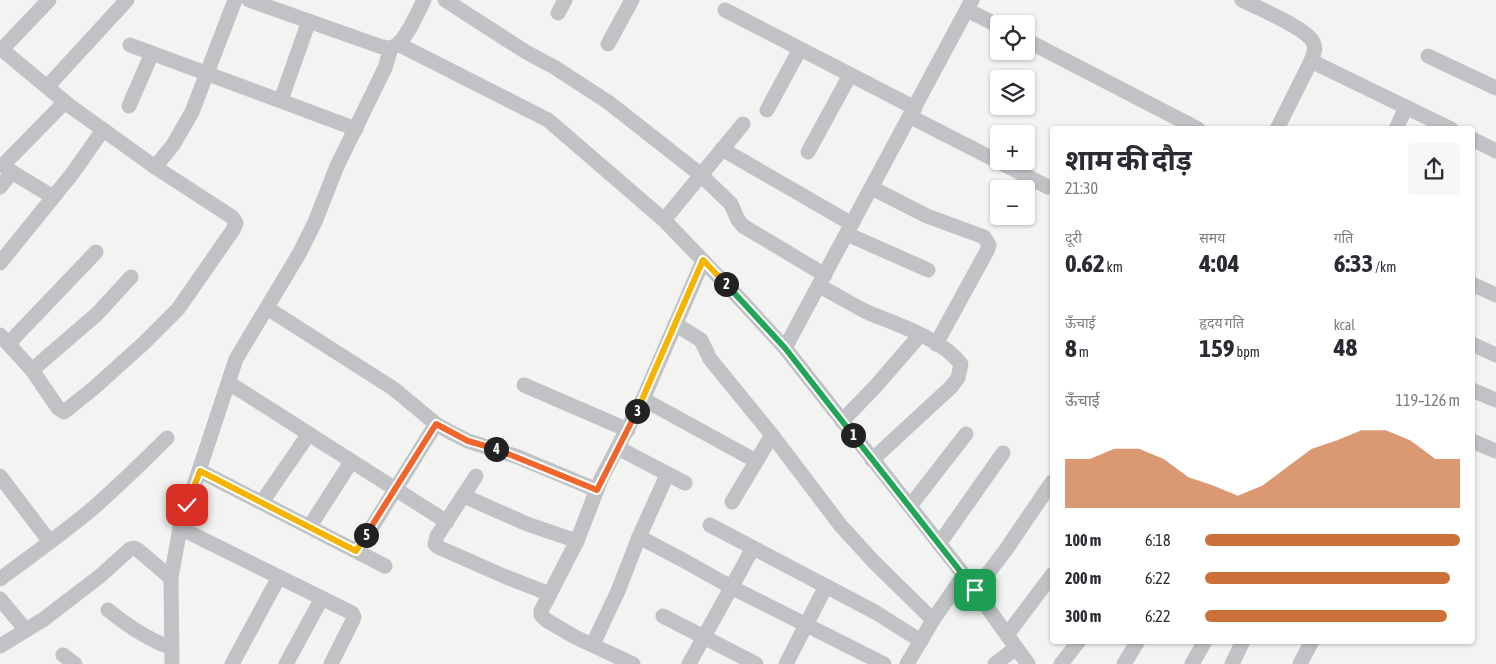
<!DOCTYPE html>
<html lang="hi">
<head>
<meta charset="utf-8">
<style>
  :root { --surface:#fff; --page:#f7f7f7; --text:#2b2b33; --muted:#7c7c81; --accent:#cc6f38 }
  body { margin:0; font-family:"Asap Condensed","Noto Sans Devanagari",sans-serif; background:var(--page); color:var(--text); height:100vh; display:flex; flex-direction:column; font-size:19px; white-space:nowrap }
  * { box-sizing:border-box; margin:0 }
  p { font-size:16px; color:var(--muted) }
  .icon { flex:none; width:28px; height:28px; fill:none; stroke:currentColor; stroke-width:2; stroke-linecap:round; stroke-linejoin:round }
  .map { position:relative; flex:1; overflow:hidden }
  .details { position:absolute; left:1050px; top:126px; width:425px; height:518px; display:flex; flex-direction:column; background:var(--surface); border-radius:5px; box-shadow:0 1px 4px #0004 }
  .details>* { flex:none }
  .tools { position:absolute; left:990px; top:15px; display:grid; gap:10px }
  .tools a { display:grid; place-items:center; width:45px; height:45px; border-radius:5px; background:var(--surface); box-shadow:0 1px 4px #0004; font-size:25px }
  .pin { position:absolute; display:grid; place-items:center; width:42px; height:42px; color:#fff; margin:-21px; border-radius:10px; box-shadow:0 2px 8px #0006 }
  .km { position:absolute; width:25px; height:25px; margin:-12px; border-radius:50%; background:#222; color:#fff; font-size:14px; line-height:25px; text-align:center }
  .round { display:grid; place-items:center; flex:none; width:52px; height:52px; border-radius:5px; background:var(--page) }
  .overview { display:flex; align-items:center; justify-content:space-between; height:85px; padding:0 15px }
  h1 { font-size:28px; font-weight:700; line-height:38px }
  .figures { display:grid; grid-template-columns:repeat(3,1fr); gap:8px; height:85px; padding:5px 15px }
  .figures div { display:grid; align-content:center }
  .figures b { font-size:25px; font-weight:700 }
  .figures small { font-size:14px; font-weight:400 }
  .figures p { font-size:14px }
  .chart { height:140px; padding:10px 15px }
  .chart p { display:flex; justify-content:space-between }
  .chart svg { width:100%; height:90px; margin-top:5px; fill:var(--accent); opacity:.7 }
  ul { padding:0 15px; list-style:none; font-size:16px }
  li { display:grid; grid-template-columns:80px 60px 1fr; align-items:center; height:38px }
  li i { height:12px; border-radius:6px; background:var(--accent) }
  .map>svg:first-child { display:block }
</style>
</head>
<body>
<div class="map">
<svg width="1496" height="664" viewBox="0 0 1496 664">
  <rect width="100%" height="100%" fill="#f3f4f1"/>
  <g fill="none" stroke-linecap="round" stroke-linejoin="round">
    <g stroke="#c0c2c5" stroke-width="15">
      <path d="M 249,0 L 382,47 C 385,47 387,48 390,48 C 404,46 418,12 424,0"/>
      <path d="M 445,0 L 526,52 L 554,67 L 608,102 L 701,175 L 731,204 L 738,220 L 743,226 L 825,275"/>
      <path d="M 1242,0 C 1258,8 1306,28 1313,42 C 1317,49 1313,55 1311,61 L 1277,129"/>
      <path d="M 725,10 L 915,108"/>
      <path d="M 967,10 L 999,26"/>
      <path d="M 558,13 L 565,0"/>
      <path d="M 1026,40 L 1198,129"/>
      <path d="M 398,44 L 548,120 L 664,220 L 739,298 L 785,348 L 964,575 L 1028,664"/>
      <path d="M 608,44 L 632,0"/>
      <path d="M 130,45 L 356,129"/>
      <path d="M 1428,56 L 1496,88"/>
      <path d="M 1311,61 L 1451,129"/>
      <path d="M 47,87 L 127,0"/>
      <path d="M 281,100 L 309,21"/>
      <path d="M 129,106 L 152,53"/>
      <path d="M 767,110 L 800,49"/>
      <path d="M 911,117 L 1048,187"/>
      <path d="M 1396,129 L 1406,107"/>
      <path d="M 1472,139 L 1496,151"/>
      <path d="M 722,149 L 852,224"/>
      <path d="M 808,152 L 850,75"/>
      <path d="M 155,167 L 173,145 L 192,112 L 235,0"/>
      <path d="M 0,187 L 12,172"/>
      <path d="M 872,188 L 927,216 L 984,237 L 989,245 L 987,251 L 936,344"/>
      <path d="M 53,197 L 7,169 L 5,163 L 65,102"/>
      <path d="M 664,220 L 743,124"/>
      <path d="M 847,234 L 928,270"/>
      <path d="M 0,263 L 72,174 L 103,130"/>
      <path d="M 1472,284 L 1496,295"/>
      <path d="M 819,286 C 835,294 851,304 867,312 C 897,325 941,338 961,364 L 958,378 L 951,387 L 872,460"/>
      <path d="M 267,308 L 394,389 L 436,424 L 450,432 L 468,441 L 518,457 L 597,490"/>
      <path d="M 675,324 L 701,340 L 710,359 L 772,435 L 841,526 L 873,561 L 933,620"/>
      <path d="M 0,335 L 32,370 L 58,408 L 64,412 L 94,388 L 144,343 L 178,309 L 233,230 L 236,223 L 232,217 L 155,167 L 70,106 L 6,53 L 4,51 L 7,44 L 49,0"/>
      <path d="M 9,343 L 96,252"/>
      <path d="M 1472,344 L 1496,355"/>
      <path d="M 785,348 L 972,0"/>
      <path d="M 32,370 L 97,314 L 131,277"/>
      <path d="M 229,383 L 447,522"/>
      <path d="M 524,385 L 628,430"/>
      <path d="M 1472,390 L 1496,400"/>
      <path d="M 643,399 L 756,461"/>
      <path d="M 842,421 L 875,387 L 920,335"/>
      <path d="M 1472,441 L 1496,451"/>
      <path d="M 618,448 L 685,483"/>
      <path d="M 200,471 L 385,566"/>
      <path d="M 0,476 L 50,542"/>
      <path d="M 476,476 L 437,536 L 435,544 L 438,547 L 506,577 L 550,594"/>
      <path d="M 464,496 L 527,524 L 577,541"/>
      <path d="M 262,502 L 308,435"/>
      <path d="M 732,502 L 772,435"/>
      <path d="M 910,506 L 966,434"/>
      <path d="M 710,525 L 875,612 L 921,641"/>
      <path d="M 310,526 L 351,462"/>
      <path d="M 180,528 L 352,613 L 354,617 L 352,622 L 331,664"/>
      <path d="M 639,537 L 681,559 L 731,587 L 884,664"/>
      <path d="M 939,544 L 1003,453"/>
      <path d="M 357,551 L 436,424"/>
      <path d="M 0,579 C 31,556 62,534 92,509 C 118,486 143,462 167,438"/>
      <path d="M 975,590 L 1005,551 L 1052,482"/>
      <path d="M 0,599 L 26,630"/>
      <path d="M 108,610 C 128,626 148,640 172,648"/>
      <path d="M 663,616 L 756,664"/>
      <path d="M 1007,635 L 1052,575"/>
      <path d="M 593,644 L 618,591 L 639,537 L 667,475"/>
      <path d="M 0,646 L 44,619 L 100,576 L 130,549 L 134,548 L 138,550 L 171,578"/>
      <path d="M 63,655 L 75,664"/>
      <path d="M 172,664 L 171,578 L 180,528 L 236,359 L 299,254 L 315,222 L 337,166 L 385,68 L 391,48"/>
      <path d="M 232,664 L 279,577"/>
      <path d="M 286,664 L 322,598"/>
      <path d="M 633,664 L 575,637 L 546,620 L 541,615 L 541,611 L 577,541 L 601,479 L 643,399 L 703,261"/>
      <path d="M 689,664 L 753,548"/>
      <path d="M 786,664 L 826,586"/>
      <path d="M 907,664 L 933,620 L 964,575"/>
      <path d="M 995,664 L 1016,648"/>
      <path d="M 1061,664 L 1079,641"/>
      <path d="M 1124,664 L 1138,641"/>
      <path d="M 1192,664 L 1205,641"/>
      <path d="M 1232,664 L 1243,641"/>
      <path d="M 1300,664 L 1312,641"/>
    </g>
  </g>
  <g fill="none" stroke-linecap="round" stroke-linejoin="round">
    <defs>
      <path id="split-1" d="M 853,435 L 975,590"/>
      <path id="split-2" d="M 726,284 L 785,348 L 853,435"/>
      <path id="split-3" d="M 637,411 L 703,260 L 726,284"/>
      <path id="split-4" d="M 496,449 L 597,490 L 637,411"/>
      <path id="split-5" d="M 366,535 L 436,424 L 468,441 L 496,449"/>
      <path id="split-6" d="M 187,505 L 200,471 L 356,551 L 366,535"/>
    </defs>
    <use href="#split-1" stroke="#fff" stroke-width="10"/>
    <use href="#split-2" stroke="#fff" stroke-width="10"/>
    <use href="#split-3" stroke="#fff" stroke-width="10"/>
    <use href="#split-4" stroke="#fff" stroke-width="10"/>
    <use href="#split-5" stroke="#fff" stroke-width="10"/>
    <use href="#split-6" stroke="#fff" stroke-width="10"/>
    <use href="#split-1" stroke="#22a559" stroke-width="6"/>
    <use href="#split-2" stroke="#22a559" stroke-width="6"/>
    <use href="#split-3" stroke="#f5b400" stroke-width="6"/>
    <use href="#split-4" stroke="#f0652b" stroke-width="6"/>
    <use href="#split-5" stroke="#f0652b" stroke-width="6"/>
    <use href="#split-6" stroke="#f5b400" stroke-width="6"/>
  </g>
</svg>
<div class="tools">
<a><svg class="icon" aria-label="locate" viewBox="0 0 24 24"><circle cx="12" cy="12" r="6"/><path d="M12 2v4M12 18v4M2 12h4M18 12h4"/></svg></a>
<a><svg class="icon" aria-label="layers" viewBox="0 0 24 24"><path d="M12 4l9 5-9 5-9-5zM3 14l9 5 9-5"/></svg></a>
<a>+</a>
<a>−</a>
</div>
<div class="pin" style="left:975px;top:590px;background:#1e9e55"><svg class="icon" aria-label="arrive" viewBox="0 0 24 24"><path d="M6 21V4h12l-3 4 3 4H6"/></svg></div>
<div class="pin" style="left:187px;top:505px;background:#d93025"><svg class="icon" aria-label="check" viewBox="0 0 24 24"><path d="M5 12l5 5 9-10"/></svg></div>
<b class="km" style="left:853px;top:435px">1</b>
<b class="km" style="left:726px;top:284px">2</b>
<b class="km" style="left:637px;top:411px">3</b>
<b class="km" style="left:496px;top:449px">4</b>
<b class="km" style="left:366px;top:535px">5</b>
<section class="details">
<div class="overview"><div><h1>शाम की दौड़</h1><p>21:30</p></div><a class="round"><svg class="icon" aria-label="share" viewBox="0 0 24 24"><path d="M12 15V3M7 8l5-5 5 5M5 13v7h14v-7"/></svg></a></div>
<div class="figures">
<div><p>दूरी</p><b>0.62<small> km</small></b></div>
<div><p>समय</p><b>4:04</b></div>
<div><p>गति</p><b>6:33<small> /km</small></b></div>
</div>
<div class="figures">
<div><p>ऊँचाई</p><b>8<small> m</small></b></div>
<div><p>हृदय गति</p><b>159<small> bpm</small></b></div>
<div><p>kcal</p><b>48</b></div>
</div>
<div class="chart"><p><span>ऊँचाई</span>119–126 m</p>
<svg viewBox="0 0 160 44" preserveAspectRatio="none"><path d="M0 44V20L10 20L20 15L30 15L40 20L50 29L60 33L70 38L80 33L90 24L100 15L110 11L120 6L130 6L140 11L150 20L160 20V44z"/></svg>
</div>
<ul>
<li><b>100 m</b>6:18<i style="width:100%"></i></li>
<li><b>200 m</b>6:22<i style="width:96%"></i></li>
<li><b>300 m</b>6:22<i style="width:95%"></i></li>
</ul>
</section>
</div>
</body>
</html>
